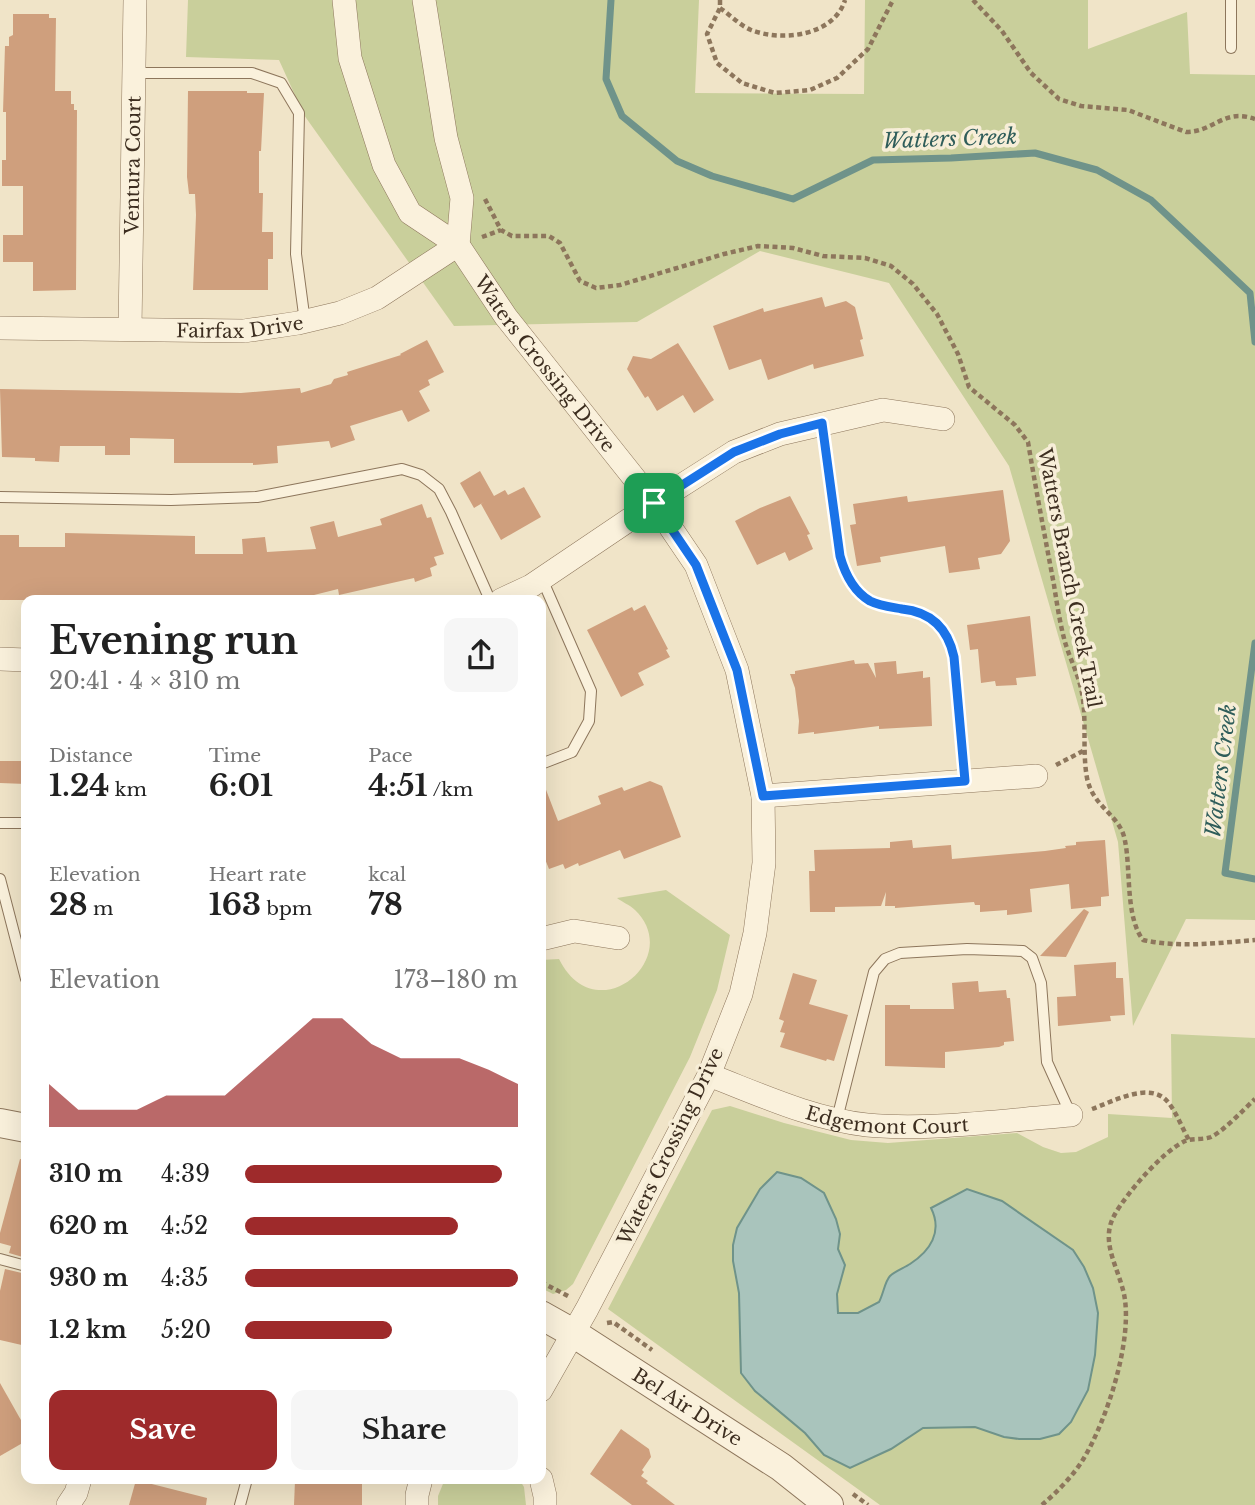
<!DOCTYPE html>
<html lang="en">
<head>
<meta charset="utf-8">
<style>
  :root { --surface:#fff; --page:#f6f6f6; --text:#222; --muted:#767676; --accent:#9e2a2b }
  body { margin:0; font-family:"Libre Baskerville",serif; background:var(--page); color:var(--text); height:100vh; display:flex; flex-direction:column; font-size:26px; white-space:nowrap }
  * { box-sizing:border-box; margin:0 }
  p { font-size:23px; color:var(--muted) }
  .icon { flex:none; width:38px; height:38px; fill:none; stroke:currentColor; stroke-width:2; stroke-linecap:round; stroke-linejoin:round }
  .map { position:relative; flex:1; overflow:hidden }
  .details { position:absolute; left:21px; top:595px; width:525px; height:889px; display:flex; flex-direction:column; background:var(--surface); border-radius:14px; box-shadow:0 7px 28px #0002 }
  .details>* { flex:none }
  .pin { position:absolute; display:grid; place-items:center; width:60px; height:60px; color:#fff; margin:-30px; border-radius:14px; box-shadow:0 4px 10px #0006 }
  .round { display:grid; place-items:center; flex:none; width:74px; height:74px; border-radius:14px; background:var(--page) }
  .headline { display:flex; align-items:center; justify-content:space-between; height:119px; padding:0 28px }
  h1 { font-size:38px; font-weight:700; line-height:52px }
  .stats { display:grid; grid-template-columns:repeat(3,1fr); gap:10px; height:119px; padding:7px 28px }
  .stats div { display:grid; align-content:center }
  .stats b { font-size:30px; font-weight:700 }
  .stats small { font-size:19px; font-weight:400 }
  .stats p { font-size:19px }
  .chart { height:196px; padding:14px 28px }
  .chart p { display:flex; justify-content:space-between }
  .chart svg { width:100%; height:126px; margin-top:7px; fill:var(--accent); opacity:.7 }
  .action { display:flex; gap:14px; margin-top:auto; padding:14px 28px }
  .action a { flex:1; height:80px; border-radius:14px; background:var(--accent); color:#fff; font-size:28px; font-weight:700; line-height:80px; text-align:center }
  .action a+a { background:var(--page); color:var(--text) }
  ul { padding:0 28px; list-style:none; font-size:23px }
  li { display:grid; grid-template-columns:112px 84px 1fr; align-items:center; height:52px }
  li i { height:18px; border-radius:9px; background:var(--accent) }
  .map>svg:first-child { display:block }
</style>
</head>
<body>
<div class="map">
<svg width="1255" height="1505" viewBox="0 0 1255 1505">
  <rect width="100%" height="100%" fill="#f0e4c8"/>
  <g fill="#c9cf9b">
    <path d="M 188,0 L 699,0 L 695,93 L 864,94 L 865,0 L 1088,0 L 1088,49 L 1187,12 L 1190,74 L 1255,75 L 1255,920 L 1186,919 L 1133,1026 L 1118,842 L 1009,466 L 889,283 L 760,251 L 637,322 L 454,326 L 304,115 L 279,60 L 186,57 Z"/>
    <path d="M 666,890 L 730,935 L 717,990 L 690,1057 L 573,1284 L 566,1290 L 553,1294 L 541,1288 L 541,960 L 559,959 C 596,1033 685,958 635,910 C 630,905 622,902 617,898 Z"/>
    <path d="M 1171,1034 L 1255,1038 L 1255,1505 L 880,1505 L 608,1309 L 712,1110 L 730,1106 L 784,1123 L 851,1140 L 888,1143 L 1017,1133 L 1043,1147 L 1061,1153 L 1076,1152 L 1108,1137 L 1108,1114 L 1172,1118 Z"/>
    <path d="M 445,1479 L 519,1479 L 524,1487 L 526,1505 L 438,1505 L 438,1496 Z"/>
  </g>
  <path fill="#a9c4bc" stroke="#6f938a" stroke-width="2" d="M 777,1172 L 801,1178 L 824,1193 L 836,1219 L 840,1234 L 838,1249 L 845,1265 L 837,1294 L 838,1313 L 858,1313 L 879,1302 C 883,1295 885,1281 890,1276 C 895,1271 904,1268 910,1264 C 930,1251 943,1232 931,1208 L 967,1189 L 1002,1201 L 1073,1250 L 1084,1267 L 1093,1288 L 1098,1313 L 1095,1355 L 1088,1390 L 1071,1422 L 1059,1434 L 1040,1439 L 1019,1439 L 1004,1437 L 975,1427 L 923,1428 L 891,1449 L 850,1468 L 824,1455 L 805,1433 L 755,1391 L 741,1373 L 739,1293 L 733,1261 L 733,1245 L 737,1228 L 760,1189 Z"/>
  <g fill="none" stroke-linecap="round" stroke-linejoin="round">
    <g stroke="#6f938a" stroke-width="7">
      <path d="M 611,0 L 606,79 L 622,116 L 677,161 L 712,176 L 793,199 L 873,160 L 951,158 L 1035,153 L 1097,170 L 1151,200 L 1250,293 L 1255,342"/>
      <path d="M 1255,643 L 1225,873 L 1255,879"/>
    </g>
  </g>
  <g fill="#cf9f7d">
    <path d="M 13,14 L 49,14 L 49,18 L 56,18 L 55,91 L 71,91 L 71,104 L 74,104 L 74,110 L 77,110 L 76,290 L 33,291 L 33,262 L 3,262 L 3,235 L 23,235 L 23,186 L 2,186 L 2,160 L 6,160 L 6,112 L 3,112 L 5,46 L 9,46 L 9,37 L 13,35 Z"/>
    <path d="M 188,91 L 247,91 L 247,93 L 264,93 L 261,151 L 259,151 L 259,193 L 263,193 L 262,232 L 273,232 L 273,259 L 268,259 L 268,290 L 193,290 L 196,215 L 195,194 L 189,194 L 187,177 Z"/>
    <path d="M 822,297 L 825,307 L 846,301 L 855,307 L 863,339 L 860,340 L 864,356 L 814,369 L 813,364 L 768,380 L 761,359 L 729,370 L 713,326 L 763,308 L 764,312 Z"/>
    <path d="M 427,340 L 444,372 L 428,380 L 430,385 L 419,391 L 430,411 L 408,422 L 402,410 L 350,426 L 355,440 L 331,448 L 329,441 L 277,446 L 278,463 L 253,465 L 253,463 L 174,463 L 174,439 L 130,438 L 130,455 L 105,455 L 105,446 L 60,446 L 59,462 L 35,461 L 35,458 L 2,457 L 0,389 L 241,393 L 300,388 L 301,393 L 331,384 L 334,379 L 348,375 L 347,372 L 401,355 L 400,354 Z"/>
    <path d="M 678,343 L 714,400 L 694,413 L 683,395 L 657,411 L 648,396 L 645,398 L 627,369 L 633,356 L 651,359 Z"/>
    <path d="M 480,471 L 494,496 L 505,490 L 508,495 L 524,487 L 541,517 L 501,540 L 481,504 L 484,502 L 474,508 L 460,483 Z"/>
    <path d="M 1003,490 L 1010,541 L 1001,554 L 978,558 L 980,569 L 949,573 L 945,546 L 880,557 L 881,562 L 857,566 L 850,525 L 856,524 L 853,504 L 907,496 L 908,502 Z"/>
    <path d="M 790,496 L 810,534 L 807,535 L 813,549 L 789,561 L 785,552 L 757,565 L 735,521 L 760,508 Z"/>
    <path d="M 422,504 L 427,518 L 431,517 L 444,554 L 434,557 L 437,565 L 430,568 L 432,576 L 415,582 L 414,578 L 339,595 L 338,589 L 294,600 L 0,600 L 0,535 L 19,535 L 19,547 L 65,547 L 65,533 L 195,536 L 195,554 L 243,554 L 242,539 L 265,537 L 267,552 L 316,549 L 310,527 L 334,521 L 338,537 L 382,525 L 380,519 Z"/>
    <path d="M 645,605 L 668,649 L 666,650 L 670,657 L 638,673 L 644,685 L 621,697 L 587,630 L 632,607 L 634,611 Z"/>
    <path d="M 1030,616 L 1036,676 L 1016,678 L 1017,685 L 996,686 L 995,681 L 981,683 L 978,649 L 970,650 L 967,625 Z"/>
    <path d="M 854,660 L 855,664 L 868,663 L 876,678 L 874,663 L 896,661 L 897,674 L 923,671 L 923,678 L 930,677 L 932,726 L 879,729 L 879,726 L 814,734 L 814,732 L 798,734 L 799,721 L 795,688 L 790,674 L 795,674 L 795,671 Z"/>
    <path d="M 0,761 L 26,761 L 26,784 L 0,783 Z"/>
    <path d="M 650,781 L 662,786 L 681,837 L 624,859 L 620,850 L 579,866 L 578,863 L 565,869 L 563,864 L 549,869 L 541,849 L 541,782 L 543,782 L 558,821 L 601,804 L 598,796 L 622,787 L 624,791 Z"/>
    <path d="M 912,840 L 913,848 L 951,845 L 952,859 L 1045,851 L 1066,848 L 1065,846 L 1076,845 L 1076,842 L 1105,840 L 1109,896 L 1101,897 L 1101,906 L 1071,909 L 1069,884 L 1030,889 L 1032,912 L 1007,915 L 1007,910 L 980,912 L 980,905 L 975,905 L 974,902 L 895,908 L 895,906 L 885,906 L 886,892 L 881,906 L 835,907 L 835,912 L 810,912 L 809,871 L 815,871 L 814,850 L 890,848 L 890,842 Z"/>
    <path d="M 1084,909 L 1089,912 L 1066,957 L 1040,956 Z"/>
    <path d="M 1116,962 L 1116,978 L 1123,978 L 1125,1015 L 1110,1016 L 1111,1021 L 1058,1026 L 1057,997 L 1076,996 L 1074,965 Z"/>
    <path d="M 793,973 L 817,980 L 809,1004 L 848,1015 L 834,1061 L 827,1059 L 826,1061 L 780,1047 L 785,1033 L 780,1032 L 784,1021 L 779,1019 Z"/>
    <path d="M 978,981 L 979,992 L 1006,990 L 1007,998 L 1010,998 L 1014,1041 L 1004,1042 L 1004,1045 L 999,1047 L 945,1052 L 945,1068 L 885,1066 L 885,1005 L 910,1005 L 910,1009 L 954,1009 L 952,983 Z"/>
    <path d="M 20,1159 L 26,1160 L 26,1258 L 9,1253 L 11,1246 L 0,1243 L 0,1233 Z"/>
    <path d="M 5,1269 L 26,1274 L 26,1346 L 0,1340 L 0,1291 Z"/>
    <path d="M 0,1383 L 26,1429 L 26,1441 L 0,1456 Z"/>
    <path d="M 621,1429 L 649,1449 L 651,1457 L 642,1470 L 644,1472 L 641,1476 L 648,1481 L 646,1483 L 675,1505 L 632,1505 L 590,1474 Z"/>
    <path d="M 136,1480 L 207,1498 L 206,1505 L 129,1505 Z"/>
    <path d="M 295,1481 L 362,1482 L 362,1505 L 294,1505 Z"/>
  </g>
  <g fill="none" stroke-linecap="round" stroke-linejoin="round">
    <defs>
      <g id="service">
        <path d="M 1231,48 L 1231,0"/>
        <path d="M 134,73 L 252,73 L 281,83 L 299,113 L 296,254 L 305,322"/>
        <path d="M 822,424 L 840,556 C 845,574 853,591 870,601 C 880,606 891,607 902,609 C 932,612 948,630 954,657 L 965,781"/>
        <path d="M 0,497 L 171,500 L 257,497 L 402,469 L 421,475 L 439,489 L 451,512 L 490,600"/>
        <path d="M 541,764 L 572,752 L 589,721 L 591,691 L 542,579"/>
        <path d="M 0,823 L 26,823"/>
        <path d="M 0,879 L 26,979"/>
        <path d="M 837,1119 L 874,972 L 885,959 L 900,953 L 967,949 L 1023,951 L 1032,958 L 1041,983 L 1047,1062 L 1071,1115"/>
        <path d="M 0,1259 L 26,1266"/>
        <path d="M 240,1505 L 247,1479"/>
      </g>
      <g id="minor">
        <path id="s1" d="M 344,0 L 350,58 L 384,165 L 410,213 L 458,245 L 506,317 L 654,503 L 696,565 L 737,670 L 763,796 L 764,863 L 755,933 L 741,994 L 709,1075 L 587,1309 L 541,1390"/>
        <path d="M 424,0 L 446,138 L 462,198 L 458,245"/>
        <path id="s2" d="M 0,328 L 244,331 L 298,323 L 340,313 L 377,298 L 458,245"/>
        <path id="s3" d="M 130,329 L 135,0"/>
        <path d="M 501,600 L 531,586 L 654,503 L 734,452 L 780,434 L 883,410 L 943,419"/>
        <path d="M 0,659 L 26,660"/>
        <path d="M 763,796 L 1036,776"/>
        <path d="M 541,939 L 574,931 L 618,938"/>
        <path id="s4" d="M 709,1075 C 761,1095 812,1119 867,1125 C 931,1131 1006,1120 1071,1115"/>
        <path d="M 541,1479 L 545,1496 L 545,1505"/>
        <path d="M 68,1505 L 76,1493 L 80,1479"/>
        <path d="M 417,1505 L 417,1495 L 421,1479"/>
      </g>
      <g id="tertiary">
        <path d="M 0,1123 L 26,1128"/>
        <path id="s5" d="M 541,1315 L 573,1333 L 781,1467 L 829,1505"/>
      </g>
    </defs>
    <use href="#service" stroke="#8d765c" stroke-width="12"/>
    <use href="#minor" stroke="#8d765c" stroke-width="24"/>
    <use href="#tertiary" stroke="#8d765c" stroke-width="30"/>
    <g stroke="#8d765c" stroke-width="4.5" stroke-dasharray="5 3.5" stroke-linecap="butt">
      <path d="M 720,0 L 720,8 L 707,34 L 717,63 L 742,83 L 775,93 L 810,90 L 837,78 L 868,49 L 893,0"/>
      <path d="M 973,0 L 1002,31 L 1031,73 L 1059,99 L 1081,106 L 1128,110 L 1186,132 C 1214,132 1223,108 1255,119"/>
      <path d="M 720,8 C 730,15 741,26 751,30 C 782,42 834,36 845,0"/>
      <path d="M 485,199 L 501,230 L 512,236 L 549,236 L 560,243 L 580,281 L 596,288 L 620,285 L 724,254 L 758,246 L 793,248 L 823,256 L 865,258 L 891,266 L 913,284 L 937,314 L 958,354 L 969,387 L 1015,425 L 1028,442 C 1036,490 1045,537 1054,585 C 1057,604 1060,624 1065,642 C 1070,659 1079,676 1082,693 C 1087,721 1082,750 1087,778 C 1093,808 1121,815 1125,841 C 1131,869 1125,916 1143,940 C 1180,948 1217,943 1255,940"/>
      <path d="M 482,237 L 501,230"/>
      <path d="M 1056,765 L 1083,751"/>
      <path d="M 1092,1109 C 1112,1102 1149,1081 1167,1101 C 1176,1111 1182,1128 1189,1140"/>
      <path d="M 541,1282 L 568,1296"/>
      <path d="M 607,1323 L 613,1322 L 652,1350"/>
      <path d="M 853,1494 L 868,1505"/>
      <path d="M 1042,1505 C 1057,1492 1074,1475 1084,1458 C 1107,1419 1131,1345 1125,1300 C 1121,1270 1098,1243 1115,1214 C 1127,1193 1163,1151 1185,1141 C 1192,1138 1203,1140 1211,1137 C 1225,1130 1243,1110 1255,1099"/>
    </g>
    <use href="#service" stroke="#faf1dc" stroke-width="10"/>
    <use href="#minor" stroke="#faf1dc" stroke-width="23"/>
    <use href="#tertiary" stroke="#faf1dc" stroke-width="28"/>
  </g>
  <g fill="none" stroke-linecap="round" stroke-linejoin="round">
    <defs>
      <path id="route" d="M 822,423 L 840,556 C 845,574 853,591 870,601 C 880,606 891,607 902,609 C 932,612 948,629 954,657 L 965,781 L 763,796 L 737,670 L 696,565 L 654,503 L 734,452 L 780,434 Z"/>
    </defs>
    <use href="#route" stroke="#fff" stroke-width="14"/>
    <use href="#route" stroke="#1a73e8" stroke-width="9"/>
  </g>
  <g text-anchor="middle" stroke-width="7" stroke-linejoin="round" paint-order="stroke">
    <g font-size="19" fill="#3d2e20" stroke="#f7eed8">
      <text dy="7" stroke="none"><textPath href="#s3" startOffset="164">Ventura Court</textPath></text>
      <text dy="7" stroke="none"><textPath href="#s2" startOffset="240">Fairfax Drive</textPath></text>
      <text dy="7" stroke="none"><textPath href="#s1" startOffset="430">Waters Crossing Drive</textPath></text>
      <text transform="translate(1070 578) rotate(79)" y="7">Watters Branch Creek Trail</text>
      <text dy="7" stroke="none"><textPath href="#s4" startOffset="186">Edgemont Court</textPath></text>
      <text transform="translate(670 1146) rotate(-64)" y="7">Waters Crossing Drive</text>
      <text dy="7" stroke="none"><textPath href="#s5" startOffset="173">Bel Air Drive</textPath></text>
    </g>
    <g font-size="21" font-style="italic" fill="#2f5d5a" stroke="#f7eed8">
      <text transform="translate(950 139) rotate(-2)" y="7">Watters Creek</text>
      <text transform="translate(1221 771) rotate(-83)" y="7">Watters Creek</text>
    </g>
  </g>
</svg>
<div class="pin" style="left:654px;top:503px;background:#1e9e55"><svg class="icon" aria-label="arrive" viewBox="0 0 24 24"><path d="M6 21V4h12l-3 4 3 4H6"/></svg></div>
<section class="details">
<div class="headline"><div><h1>Evening run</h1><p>20:41 · 4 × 310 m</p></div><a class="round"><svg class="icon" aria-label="share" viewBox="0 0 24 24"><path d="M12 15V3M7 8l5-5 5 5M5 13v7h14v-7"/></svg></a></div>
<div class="stats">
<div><p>Distance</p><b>1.24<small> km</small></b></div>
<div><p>Time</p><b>6:01</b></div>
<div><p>Pace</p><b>4:51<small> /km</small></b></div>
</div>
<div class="stats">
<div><p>Elevation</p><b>28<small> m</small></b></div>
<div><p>Heart rate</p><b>163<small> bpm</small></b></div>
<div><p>kcal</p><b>78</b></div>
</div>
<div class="chart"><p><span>Elevation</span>173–180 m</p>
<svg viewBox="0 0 160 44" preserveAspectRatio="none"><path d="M0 44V29L10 38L20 38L30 38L40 33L50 33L60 33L70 24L80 15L90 6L100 6L110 15L120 20L130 20L140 20L150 24L160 29V44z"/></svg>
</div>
<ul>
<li><b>310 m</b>4:39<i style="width:94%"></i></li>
<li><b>620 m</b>4:52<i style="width:78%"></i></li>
<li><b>930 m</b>4:35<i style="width:100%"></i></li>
<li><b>1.2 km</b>5:20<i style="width:54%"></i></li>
</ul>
<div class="action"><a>Save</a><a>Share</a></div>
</section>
</div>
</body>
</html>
